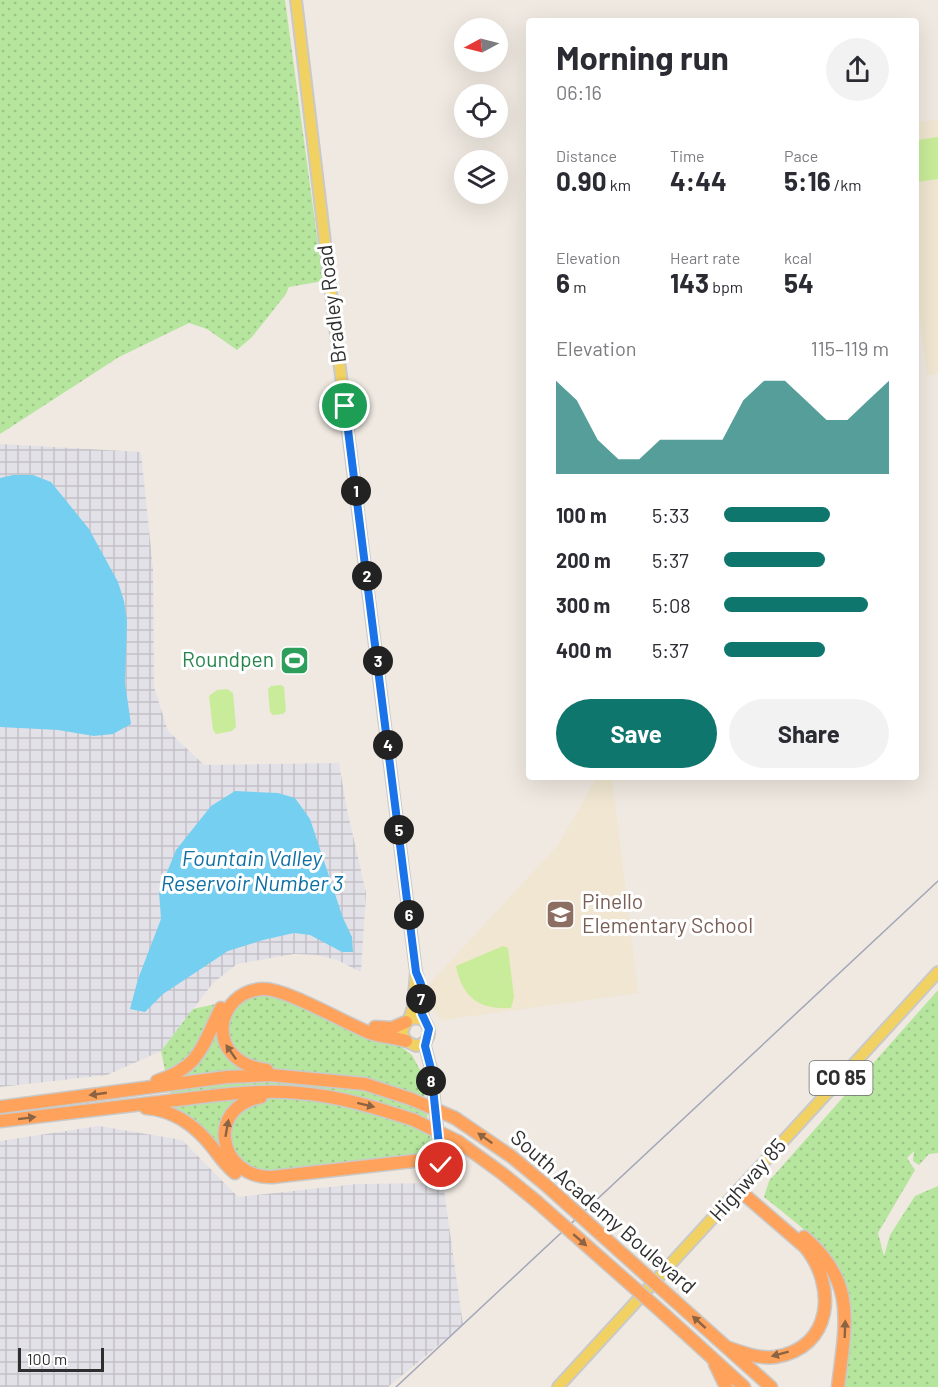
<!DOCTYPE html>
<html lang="en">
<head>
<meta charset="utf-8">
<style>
  :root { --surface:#fff; --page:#f2f2f3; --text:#2b2b33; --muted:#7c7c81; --accent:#0f766e }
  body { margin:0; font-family:Barlow,sans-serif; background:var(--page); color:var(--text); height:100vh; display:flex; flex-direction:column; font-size:22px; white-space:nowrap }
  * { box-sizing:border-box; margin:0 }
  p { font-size:20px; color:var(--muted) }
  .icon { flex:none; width:33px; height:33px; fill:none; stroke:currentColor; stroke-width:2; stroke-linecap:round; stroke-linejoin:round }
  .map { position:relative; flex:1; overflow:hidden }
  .sheet { position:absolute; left:526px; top:18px; width:393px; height:762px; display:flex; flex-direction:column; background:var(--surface); border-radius:6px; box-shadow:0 6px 24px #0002 }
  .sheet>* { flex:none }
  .needle { width:39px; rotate:263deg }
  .controls { position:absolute; left:454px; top:18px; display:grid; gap:12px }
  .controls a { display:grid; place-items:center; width:54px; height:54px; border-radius:50%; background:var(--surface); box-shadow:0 6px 24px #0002; font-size:30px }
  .scale { position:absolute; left:18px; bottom:15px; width:86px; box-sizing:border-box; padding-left:6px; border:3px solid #2e2e2e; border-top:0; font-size:16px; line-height:21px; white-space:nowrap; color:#2e2e2e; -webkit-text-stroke:4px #fff; paint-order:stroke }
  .pin { position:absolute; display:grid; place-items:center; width:51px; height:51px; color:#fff; margin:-26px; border:3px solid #fff; border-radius:50%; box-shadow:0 2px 6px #0007 }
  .km { position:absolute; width:30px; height:30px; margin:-15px; border-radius:50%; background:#222; color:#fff; font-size:16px; line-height:30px; text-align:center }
  .round { display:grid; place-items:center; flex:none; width:63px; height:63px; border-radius:32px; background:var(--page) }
  .overview { display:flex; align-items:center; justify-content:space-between; height:102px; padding:0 30px }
  h1 { font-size:33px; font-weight:700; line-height:45px }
  .stats { display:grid; grid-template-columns:repeat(3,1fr); gap:9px; height:102px; padding:6px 30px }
  .stats div { display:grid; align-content:center }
  .stats b { font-size:26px; font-weight:700 }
  .stats small { font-size:16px; font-weight:400 }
  .stats p { font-size:16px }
  .chart { height:168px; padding:12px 30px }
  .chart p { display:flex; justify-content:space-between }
  .chart svg { width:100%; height:108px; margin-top:6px; fill:var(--accent); opacity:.7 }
  .button { display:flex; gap:12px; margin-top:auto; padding:12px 30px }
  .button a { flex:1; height:69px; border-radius:36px; background:var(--accent); color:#fff; font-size:24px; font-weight:700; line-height:69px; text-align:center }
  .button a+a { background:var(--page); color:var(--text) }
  ul { padding:0 30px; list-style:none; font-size:20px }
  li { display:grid; grid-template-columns:96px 72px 1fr; align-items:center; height:45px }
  li i { height:15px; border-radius:8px; background:var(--accent) }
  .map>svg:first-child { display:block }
</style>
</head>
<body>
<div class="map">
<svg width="938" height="1387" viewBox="0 0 938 1387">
  <defs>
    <pattern id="industrial-grid" width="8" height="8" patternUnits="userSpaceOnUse" patternTransform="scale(1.5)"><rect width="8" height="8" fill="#e3e1e8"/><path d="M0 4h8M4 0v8" fill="none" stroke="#c3c1c7"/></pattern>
    <pattern id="grass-dots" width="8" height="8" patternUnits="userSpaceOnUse" patternTransform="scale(1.5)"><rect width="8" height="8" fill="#b6e59e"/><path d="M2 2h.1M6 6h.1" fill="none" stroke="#9dc588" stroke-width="1.8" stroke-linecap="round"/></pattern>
  </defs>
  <rect width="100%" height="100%" fill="#efe9e1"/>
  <g fill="url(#industrial-grid)">
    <path d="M 0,444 L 141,452 L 153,569 L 154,687 L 168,731 L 204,765 L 339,763 L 346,805 L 366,893 L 361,972 L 337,960 L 317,955 L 294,954 L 237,964 L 213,983 L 161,1051 L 107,1075 L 0,1087 Z"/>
    <path d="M 99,1126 L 182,1140 L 238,1197 L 357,1184 L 443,1183 L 463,1325 L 388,1387 L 0,1387 L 0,1141 Z"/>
  </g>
  <g fill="#f0e6d1">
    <path d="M 938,120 L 938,371 L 935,375 L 927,375 L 916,289 L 916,122 Z"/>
    <path d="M 597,777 L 612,777 L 638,993 L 442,1020 L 433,1009 L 430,983 L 558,845 Z"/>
  </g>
  <g fill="url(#grass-dots)">
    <path d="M 0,0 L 285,0 L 323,281 L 289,287 L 286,294 L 252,337 L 237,350 L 207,329 L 189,323 L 119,357 L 0,434 Z"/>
    <path d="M 938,990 L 938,1153 L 929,1154 L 919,1165 L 913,1161 L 914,1151 L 907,1158 L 915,1170 L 878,1233 L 884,1256 L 890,1235 L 915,1196 L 938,1186 L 938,1387 L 845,1387 C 846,1366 851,1344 852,1323 C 853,1262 806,1231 764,1197 L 769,1181 Z"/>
    <path d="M 252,996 L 276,996 L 396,1043 L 412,1055 L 421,1072 L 432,1148 L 423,1154 L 265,1173 L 239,1162 L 185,1115 L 173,1108 L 161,1051 L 193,1009 Z"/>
  </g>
  <g fill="#c9ec9a">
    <path d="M 938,137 L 938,179 L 917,182 L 917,140 Z"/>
    <path d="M 281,685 L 284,687 L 286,711 L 283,714 L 273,715 L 270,712 L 268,689 L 271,686 Z"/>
    <path d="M 227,689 L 233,693 L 236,727 L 232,731 L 216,734 L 213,730 L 209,696 L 217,690 Z"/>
    <path d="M 503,946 L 508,948 L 514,997 L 511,1008 C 479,1010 462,997 456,966 Z"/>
  </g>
  <g fill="#75cff0">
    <path d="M 13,475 L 33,475 L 51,482 L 89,529 L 118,582 L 124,601 L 127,621 L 125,683 L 131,724 L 113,734 L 94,736 L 58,730 L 0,727 L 0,478 Z"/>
    <path d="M 235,791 L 278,793 L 295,798 L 310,819 L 343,918 L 352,937 L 353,952 L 342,952 L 310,935 L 294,933 L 263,940 L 228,951 L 163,994 L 145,1012 L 130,1009 L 138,979 L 161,919 L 159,892 L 176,850 L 211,806 Z"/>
  </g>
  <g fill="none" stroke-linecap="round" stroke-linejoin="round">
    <defs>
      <g id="major">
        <path d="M 296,0 L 340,368 L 416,972 C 422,987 420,1000 423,1016 C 424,1023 430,1026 429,1034 C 428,1041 422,1044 416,1046 L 406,1041 L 402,1033 L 406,1022 L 414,1018 L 424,1020"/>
        <path d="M 409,1019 L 413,1007 L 416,972"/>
        <path d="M 426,1041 L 425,1046 L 431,1069 L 441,1165"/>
        <path d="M 558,1387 L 938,972"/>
      </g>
      <g id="highway">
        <path d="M 375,1027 L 392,1028 L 406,1022"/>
        <path d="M 267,1070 C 203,1062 214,991 263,989 C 285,988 345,1023 370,1033 C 381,1037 394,1037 406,1041"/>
        <path d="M 157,1081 C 202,1066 202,1045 221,1008"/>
        <path d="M 261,1097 C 205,1107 218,1178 272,1177 L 440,1158"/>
        <path d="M 0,1107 L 227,1077 L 270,1075 L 365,1084 L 411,1099"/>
        <path d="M 146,1108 C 174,1110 196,1126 213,1148 C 220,1157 226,1166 235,1173"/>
        <path d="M 455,1118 L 512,1157 L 547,1186"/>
        <path d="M 0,1121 C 56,1114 112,1108 168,1101 C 211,1096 255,1089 299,1093 C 339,1096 377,1108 414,1120"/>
        <path d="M 459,1142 L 503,1174 L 536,1201"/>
        <path d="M 804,1237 C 858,1283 845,1325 838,1387"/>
        <path d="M 675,1301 L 771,1387"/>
        <path d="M 664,1314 L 744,1387"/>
        <path d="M 729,1348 C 743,1353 759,1359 775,1357 C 833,1348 837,1286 805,1247 L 739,1190"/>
        <path d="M 715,1364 L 726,1387"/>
      </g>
    </defs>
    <use href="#major" stroke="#c9c9c9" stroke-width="14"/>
    <use href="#highway" stroke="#c9c9c9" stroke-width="15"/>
    <use href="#major" stroke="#f2d163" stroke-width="10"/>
    <use href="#highway" stroke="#ffa35c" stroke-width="12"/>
    <path stroke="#a3a6b8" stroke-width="1.5" d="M 396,1387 L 938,881"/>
    <defs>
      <g id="highway-bridge">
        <path d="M 411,1099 L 455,1118"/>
        <path d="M 414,1120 L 459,1142"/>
        <path d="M 547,1186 L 675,1301"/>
        <path d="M 536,1201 L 664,1314"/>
      </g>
    </defs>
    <use href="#highway-bridge" stroke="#c9c9c9" stroke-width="15" stroke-linecap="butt"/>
    <use href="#highway-bridge" stroke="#ffa35c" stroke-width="12"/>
  </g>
  <defs><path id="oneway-solid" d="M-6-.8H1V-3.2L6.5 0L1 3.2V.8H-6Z" transform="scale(1.5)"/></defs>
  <g fill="#8c6343">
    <use href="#oneway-solid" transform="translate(231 1052) rotate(-125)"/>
    <use href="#oneway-solid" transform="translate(98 1094) rotate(172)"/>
    <use href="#oneway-solid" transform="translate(366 1105) rotate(14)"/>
    <use href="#oneway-solid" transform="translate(27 1118) rotate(-7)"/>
    <use href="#oneway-solid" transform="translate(227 1128) rotate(-80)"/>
    <use href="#oneway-solid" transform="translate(485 1138) rotate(-145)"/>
    <use href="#oneway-solid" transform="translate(580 1240) rotate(41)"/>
    <use href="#oneway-solid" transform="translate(699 1322) rotate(-138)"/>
    <use href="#oneway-solid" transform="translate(845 1329) rotate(-88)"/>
    <use href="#oneway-solid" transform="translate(780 1354) rotate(165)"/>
  </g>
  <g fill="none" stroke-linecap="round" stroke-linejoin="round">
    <defs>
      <path id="route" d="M 345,406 L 416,972 L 421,984 L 422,1014 L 429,1029 L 425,1046 L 431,1069 L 441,1165"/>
    </defs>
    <use href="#route" stroke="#fff" stroke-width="12"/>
    <use href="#route" stroke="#1a73e8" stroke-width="8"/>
  </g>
  <defs>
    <symbol id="stadium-square" viewBox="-11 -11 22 22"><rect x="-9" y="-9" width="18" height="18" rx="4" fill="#2e9e5b" stroke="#fff"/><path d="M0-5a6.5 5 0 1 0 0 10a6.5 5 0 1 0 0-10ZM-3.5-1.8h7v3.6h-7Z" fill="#fff"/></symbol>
    <symbol id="school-square" viewBox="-11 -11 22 22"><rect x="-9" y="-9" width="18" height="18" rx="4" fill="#8d6e63" stroke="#fff"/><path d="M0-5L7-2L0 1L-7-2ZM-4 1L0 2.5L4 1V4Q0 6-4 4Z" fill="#fff"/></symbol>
  </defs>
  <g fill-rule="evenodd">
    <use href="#stadium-square" x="278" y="644" width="33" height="33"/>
    <use href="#school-square" x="544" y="898" width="33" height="33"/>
  </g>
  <g text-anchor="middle" stroke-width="6" stroke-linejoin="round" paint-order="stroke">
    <rect fill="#fff" stroke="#6d6d6d" stroke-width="1.5" x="809.5" y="1061" width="63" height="34" rx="4.5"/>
    <g font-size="20" font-weight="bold" fill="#2e2e2e">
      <text x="841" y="1085">CO 85</text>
    </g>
    <g font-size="21" fill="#2e2e2e" stroke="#fff">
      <text transform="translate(332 304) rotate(-97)" y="7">Bradley Road</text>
      <text transform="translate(748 1180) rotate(-48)" y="7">Highway 85</text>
      <text transform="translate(603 1212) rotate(41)" y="7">South Academy Boulevard</text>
    </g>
    <g font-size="21" fill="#27864d" stroke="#fff" text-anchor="end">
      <text x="274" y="667">Roundpen</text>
    </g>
    <g font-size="21" fill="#785e54" stroke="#fff" text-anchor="start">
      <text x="582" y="909">Pinello<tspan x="582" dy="24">Elementary School</tspan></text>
    </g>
    <g font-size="22" font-style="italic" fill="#0d6fa3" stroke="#fff">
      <text x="252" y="866">Fountain Valley<tspan x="252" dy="25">Reservoir Number 3</tspan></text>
    </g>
  </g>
</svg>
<div class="controls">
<a><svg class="needle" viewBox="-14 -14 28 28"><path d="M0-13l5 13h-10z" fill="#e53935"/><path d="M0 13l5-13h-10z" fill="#7c7c81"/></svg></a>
<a><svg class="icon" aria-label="locate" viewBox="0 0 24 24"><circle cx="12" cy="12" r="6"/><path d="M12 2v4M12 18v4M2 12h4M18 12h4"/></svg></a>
<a><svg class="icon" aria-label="layers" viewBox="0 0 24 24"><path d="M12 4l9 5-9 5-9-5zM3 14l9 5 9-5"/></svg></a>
</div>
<div class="scale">100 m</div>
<div class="pin" style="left:345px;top:406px;background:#1e9e55"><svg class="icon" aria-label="arrive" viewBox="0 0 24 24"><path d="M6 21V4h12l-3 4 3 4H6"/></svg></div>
<div class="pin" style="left:441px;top:1165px;background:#d93025"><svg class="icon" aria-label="check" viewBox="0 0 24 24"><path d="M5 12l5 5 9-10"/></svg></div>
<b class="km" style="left:356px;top:491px">1</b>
<b class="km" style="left:367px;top:576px">2</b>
<b class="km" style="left:378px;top:661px">3</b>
<b class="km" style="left:388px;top:745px">4</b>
<b class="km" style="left:399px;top:830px">5</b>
<b class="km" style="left:409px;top:915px">6</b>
<b class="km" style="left:421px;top:999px">7</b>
<b class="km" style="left:431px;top:1081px">8</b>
<section class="sheet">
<div class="overview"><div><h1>Morning run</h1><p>06:16</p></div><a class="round"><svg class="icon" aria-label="share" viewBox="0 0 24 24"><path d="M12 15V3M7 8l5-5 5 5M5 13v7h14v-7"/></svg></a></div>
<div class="stats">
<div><p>Distance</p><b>0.90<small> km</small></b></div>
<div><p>Time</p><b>4:44</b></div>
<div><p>Pace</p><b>5:16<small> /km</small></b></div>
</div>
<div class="stats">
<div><p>Elevation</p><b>6<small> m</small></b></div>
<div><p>Heart rate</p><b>143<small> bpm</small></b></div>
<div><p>kcal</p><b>54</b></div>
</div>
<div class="chart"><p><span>Elevation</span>115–119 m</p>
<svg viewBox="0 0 160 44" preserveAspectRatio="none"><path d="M0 44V6L10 14L20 30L30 38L40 38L50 30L60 30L70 30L80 30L90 14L100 6L110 6L120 14L130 22L140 22L150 14L160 6V44z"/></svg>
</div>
<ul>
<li><b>100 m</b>5:33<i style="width:64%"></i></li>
<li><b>200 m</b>5:37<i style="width:61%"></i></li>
<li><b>300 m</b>5:08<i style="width:87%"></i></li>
<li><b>400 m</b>5:37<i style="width:61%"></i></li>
</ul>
<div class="button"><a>Save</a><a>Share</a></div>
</section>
</div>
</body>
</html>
